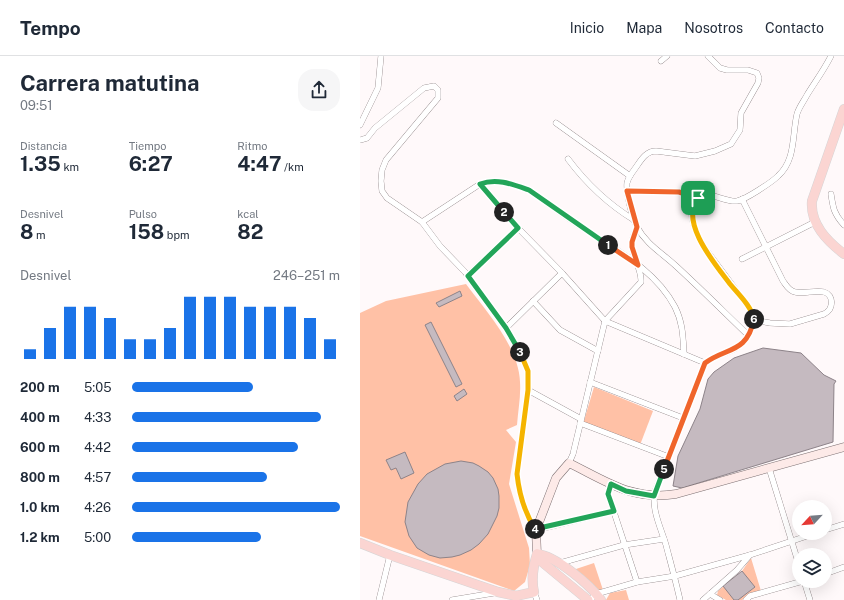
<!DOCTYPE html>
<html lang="es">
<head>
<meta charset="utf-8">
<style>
  :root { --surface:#fff; --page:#f6f6f7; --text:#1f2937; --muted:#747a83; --line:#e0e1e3; --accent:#1a73e8 }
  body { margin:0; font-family:"Public Sans",sans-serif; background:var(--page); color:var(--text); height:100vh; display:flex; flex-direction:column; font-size:15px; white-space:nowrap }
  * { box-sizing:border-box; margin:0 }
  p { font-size:13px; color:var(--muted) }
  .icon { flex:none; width:22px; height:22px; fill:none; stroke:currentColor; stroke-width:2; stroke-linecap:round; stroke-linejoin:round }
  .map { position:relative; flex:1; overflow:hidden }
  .panel { display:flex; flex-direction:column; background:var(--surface); width:360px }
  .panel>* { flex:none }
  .needle { width:26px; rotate:244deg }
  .buttons { position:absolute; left:432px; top:444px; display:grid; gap:8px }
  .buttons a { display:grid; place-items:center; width:40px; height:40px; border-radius:50%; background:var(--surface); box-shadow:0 4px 16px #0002; font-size:20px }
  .pin { position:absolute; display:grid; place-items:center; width:34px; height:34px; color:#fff; margin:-17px; border-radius:8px; box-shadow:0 2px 6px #0006 }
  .km { position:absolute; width:20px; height:20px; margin:-10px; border-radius:50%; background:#222; color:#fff; font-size:11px; line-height:20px; text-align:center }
  .round { display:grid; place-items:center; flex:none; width:42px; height:42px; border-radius:16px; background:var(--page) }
  .headline { display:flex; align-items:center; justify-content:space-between; height:68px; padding:0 20px }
  h1 { font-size:22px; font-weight:700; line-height:30px }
  .metrics { display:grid; grid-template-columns:repeat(3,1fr); gap:6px; height:68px; padding:4px 20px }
  .metrics div { display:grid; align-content:center }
  .metrics b { font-size:20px; font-weight:700 }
  .metrics small { font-size:11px; font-weight:400 }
  .metrics p { font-size:11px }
  .chart { height:112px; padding:8px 20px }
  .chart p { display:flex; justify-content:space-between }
  .chart svg { width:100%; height:72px; margin-top:4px; stroke:var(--accent); stroke-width:6 }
  ul { padding:0 20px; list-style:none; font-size:13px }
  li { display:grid; grid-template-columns:64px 48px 1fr; align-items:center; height:30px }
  li i { height:10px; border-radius:5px; background:var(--accent) }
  header { display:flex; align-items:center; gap:24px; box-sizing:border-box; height:56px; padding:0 20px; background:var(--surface); border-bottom:1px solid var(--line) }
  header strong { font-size:19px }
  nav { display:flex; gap:22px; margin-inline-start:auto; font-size:14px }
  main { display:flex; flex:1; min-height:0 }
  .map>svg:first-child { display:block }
</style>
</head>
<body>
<header>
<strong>Tempo</strong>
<nav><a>Inicio</a><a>Mapa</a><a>Nosotros</a><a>Contacto</a></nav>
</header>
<main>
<section class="panel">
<div class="headline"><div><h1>Carrera matutina</h1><p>09:51</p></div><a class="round"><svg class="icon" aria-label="share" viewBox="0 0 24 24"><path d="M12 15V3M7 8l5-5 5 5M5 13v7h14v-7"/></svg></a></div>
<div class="metrics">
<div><p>Distancia</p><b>1.35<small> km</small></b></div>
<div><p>Tiempo</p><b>6:27</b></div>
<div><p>Ritmo</p><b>4:47<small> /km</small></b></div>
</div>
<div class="metrics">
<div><p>Desnivel</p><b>8<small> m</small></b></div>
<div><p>Pulso</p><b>158<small> bpm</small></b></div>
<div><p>kcal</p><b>82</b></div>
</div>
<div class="chart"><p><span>Desnivel</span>246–251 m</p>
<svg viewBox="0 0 160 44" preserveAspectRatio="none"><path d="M5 44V38M15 44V25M25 44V12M35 44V12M45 44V19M55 44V32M65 44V32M75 44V25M85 44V6M95 44V6M105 44V6M115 44V12M125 44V12M135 44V12M145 44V19M155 44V32"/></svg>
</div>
<ul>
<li><b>200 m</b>5:05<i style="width:58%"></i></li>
<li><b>400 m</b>4:33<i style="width:91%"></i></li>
<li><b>600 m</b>4:42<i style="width:80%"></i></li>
<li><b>800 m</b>4:57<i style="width:65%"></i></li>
<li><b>1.0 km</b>4:26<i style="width:100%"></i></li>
<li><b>1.2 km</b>5:00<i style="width:62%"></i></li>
</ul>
</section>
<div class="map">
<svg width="484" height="544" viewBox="0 0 484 544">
  <rect width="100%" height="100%" fill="#fff9fa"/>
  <g fill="#ffc1a6">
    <path d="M 106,228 C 126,255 159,291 160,326 C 161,340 158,355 157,369 L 146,374 L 156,386 L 149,428 L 169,492 L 170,509 L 165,526 L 154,535 L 0,480 L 0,257 L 26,245 Z"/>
    <path d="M 234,331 L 293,355 L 280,389 L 223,368 Z"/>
    <path d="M 391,502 L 401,535 L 388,539 L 382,544 L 366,544 L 357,539 L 358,535 L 382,515 Z"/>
    <path d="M 234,507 L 243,534 L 237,537 L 213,514 Z"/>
    <path d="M 266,534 L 269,544 L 246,544 L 250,537 Z"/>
  </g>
  <g fill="#c5bac0" stroke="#8d8389">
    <path d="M 100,235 L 102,240 L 79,251 L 76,247 Z"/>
    <path d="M 71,266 L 102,328 L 96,331 L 65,269 Z"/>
    <path d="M 403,292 L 441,297 L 464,319 L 476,325 L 474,328 L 473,386 L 322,432 L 313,430 L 318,400 L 340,353 L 348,323 L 354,316 L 374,302 Z"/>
    <path d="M 104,333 L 107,338 L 97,345 L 94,340 Z"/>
    <path d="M 45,396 L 54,417 L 41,423 L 36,412 L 31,414 L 26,404 Z"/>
    <path d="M 101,405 L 113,407 L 119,410 L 128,416 L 133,422 L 138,433 L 139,440 L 139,452 L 137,460 L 128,478 L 119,488 L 111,494 L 100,499 L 92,501 L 80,502 L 69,499 L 57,492 L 49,480 L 45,466 L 48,446 L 58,428 L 67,418 L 85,408 Z"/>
    <path d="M 382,515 L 395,531 L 378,544 L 374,544 L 363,530 Z"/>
  </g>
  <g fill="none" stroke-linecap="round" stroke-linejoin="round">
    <defs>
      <g id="street">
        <path d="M 348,0 L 360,12 L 367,14 L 388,14 L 397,17 L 399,22 L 398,27 L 381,57 L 380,74 L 371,88 L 355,95 L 335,100 L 296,95 C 285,95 280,106 274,114 C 271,118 268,122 267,127 C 266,137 272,162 277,171 C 286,188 302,197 316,210 C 340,232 364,256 388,279"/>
        <path d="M 301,5 L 307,0"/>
        <path d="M 196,67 L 270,120"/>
        <path d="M 0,69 L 18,32 L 21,0"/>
        <path d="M 0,84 L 7,82 L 15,72 L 64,32 L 74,30 L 78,34 L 78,42 L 26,104 L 22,114 L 21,125 L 22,135 L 27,142 L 62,166 L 80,190 L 105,216 L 146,272 L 164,304 L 168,315 L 168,334 L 157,419 C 159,438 165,457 176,474 L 254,455"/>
        <path d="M 208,103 C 226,127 248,148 274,164"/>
        <path d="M 120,128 C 136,123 151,127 167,133 C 172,136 177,140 182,143 C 193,151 203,159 214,166 C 250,191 294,211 315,251 C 323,267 323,281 324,298"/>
        <path d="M 267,135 L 319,136 L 338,142"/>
        <path d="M 471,138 C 473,152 474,158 484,169"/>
        <path d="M 382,143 L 423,225 C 426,229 429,235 435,236 C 444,238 455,234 464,236 C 474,239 474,253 464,258 L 430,268 L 410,267 L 394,264"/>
        <path d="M 62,166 L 120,128 L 158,172 L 202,217 L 245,265 L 345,307"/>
        <path d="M 382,203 L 455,166"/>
        <path d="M 108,219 L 158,172"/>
        <path d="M 173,245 L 200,274 L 238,295"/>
        <path d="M 146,272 L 202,217"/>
        <path d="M 230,326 L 323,362"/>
        <path d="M 168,334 L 221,363"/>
        <path d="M 220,367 L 309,401"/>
        <path d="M 209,407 L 213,398 L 245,265 L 281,226 C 282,213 272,202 272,189 C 271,183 275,176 277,171"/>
        <path d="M 409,412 L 439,509"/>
        <path d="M 251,428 L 248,438 L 277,526"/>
        <path d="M 465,474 L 484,468"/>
        <path d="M 200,507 L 264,489 L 304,483"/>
        <path d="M 465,518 L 484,511"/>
        <path d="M 444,525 L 450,544"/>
        <path d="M 174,536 L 177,544"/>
        <path d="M 350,538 L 360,544"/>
        <path d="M 19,544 L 30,499"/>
        <path d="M 92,544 L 134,537"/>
        <path d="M 230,544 L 236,538 L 277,526 L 315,520 L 390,499 L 456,477"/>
        <path d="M 320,544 C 316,526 311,508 306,489 C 301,472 291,453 295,435 L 345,307 C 354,300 366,298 376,292 C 387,285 396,270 393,257 L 344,191 C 337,179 326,159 335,145 C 344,130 363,147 377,145 C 385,144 412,126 418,120 C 436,104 432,79 437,58 C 439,51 444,45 447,39 C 455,26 464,14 471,0"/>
        <path d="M 343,544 L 377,514 L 390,499"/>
        <path d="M 386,544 L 390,540 L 443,525"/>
      </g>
      <path id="secondary" d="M 177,498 L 176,474 L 196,422 L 209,407 C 246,425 272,445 316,438 L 484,391"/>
      <g id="primary">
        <path d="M 484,53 L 452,145 C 450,168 467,185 484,198"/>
        <path d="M 0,487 L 30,499 L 138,536 L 156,540 L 174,536 C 171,522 173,511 177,498"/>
        <path d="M 177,498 C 196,500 229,528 241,544"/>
        <path d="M 177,498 L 182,506 L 228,544"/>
      </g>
    </defs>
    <use href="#street" stroke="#7b6f71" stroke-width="6"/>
    <use href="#secondary" stroke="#7b6f71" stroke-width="9"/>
    <use href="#primary" stroke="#d6d5d5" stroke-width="10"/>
    <use href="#street" stroke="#fff" stroke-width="5.5"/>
    <use href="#secondary" stroke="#fdeae8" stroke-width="8"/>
    <use href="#primary" stroke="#fbd5d2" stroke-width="9"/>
  </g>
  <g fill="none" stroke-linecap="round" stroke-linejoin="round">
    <defs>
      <path id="split-1" d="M 248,189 L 278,209 L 272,191 L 272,186 L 277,171 L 267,135 L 319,136 L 338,142"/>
      <path id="split-2" d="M 144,156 L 120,128 C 137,122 152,128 169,134 L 248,189"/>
      <path id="split-3" d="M 144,156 L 158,172 L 108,220 L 146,272 L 160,296"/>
      <path id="split-4" d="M 160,296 L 168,315 L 168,334 L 157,418 C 159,437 165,457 175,473"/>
      <path id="split-5" d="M 175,473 L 254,455 L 248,438 L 251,428 L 266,435 L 294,440 L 304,413"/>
      <path id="split-6" d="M 304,413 L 345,307 C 366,291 387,298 394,263"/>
      <path id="split-7" d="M 338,142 C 319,166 355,208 370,228 C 379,239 391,250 394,263"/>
    </defs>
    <use href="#split-1" stroke="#fff" stroke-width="8"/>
    <use href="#split-2" stroke="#fff" stroke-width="8"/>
    <use href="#split-3" stroke="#fff" stroke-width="8"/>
    <use href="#split-4" stroke="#fff" stroke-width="8"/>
    <use href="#split-5" stroke="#fff" stroke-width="8"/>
    <use href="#split-6" stroke="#fff" stroke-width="8"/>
    <use href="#split-7" stroke="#fff" stroke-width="8"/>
    <use href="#split-1" stroke="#f0652b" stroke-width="5"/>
    <use href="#split-2" stroke="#22a559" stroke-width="5"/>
    <use href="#split-3" stroke="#22a559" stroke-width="5"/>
    <use href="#split-4" stroke="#f5b400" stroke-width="5"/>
    <use href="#split-5" stroke="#22a559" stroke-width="5"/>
    <use href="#split-6" stroke="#f0652b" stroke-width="5"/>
    <use href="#split-7" stroke="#f5b400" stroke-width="5"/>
  </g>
</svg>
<div class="buttons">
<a><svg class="needle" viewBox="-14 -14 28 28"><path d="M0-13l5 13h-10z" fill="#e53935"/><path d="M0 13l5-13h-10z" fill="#747a83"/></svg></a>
<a><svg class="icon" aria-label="layers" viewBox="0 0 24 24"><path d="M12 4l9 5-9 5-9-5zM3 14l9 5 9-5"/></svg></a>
</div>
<div class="pin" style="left:338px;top:142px;background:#1e9e55"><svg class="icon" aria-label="arrive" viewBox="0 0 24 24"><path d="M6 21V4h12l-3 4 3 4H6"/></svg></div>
<b class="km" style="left:248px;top:189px">1</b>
<b class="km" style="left:144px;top:156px">2</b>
<b class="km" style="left:160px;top:296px">3</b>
<b class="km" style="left:175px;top:473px">4</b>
<b class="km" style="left:304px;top:413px">5</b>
<b class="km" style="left:394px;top:263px">6</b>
</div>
</main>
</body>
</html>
